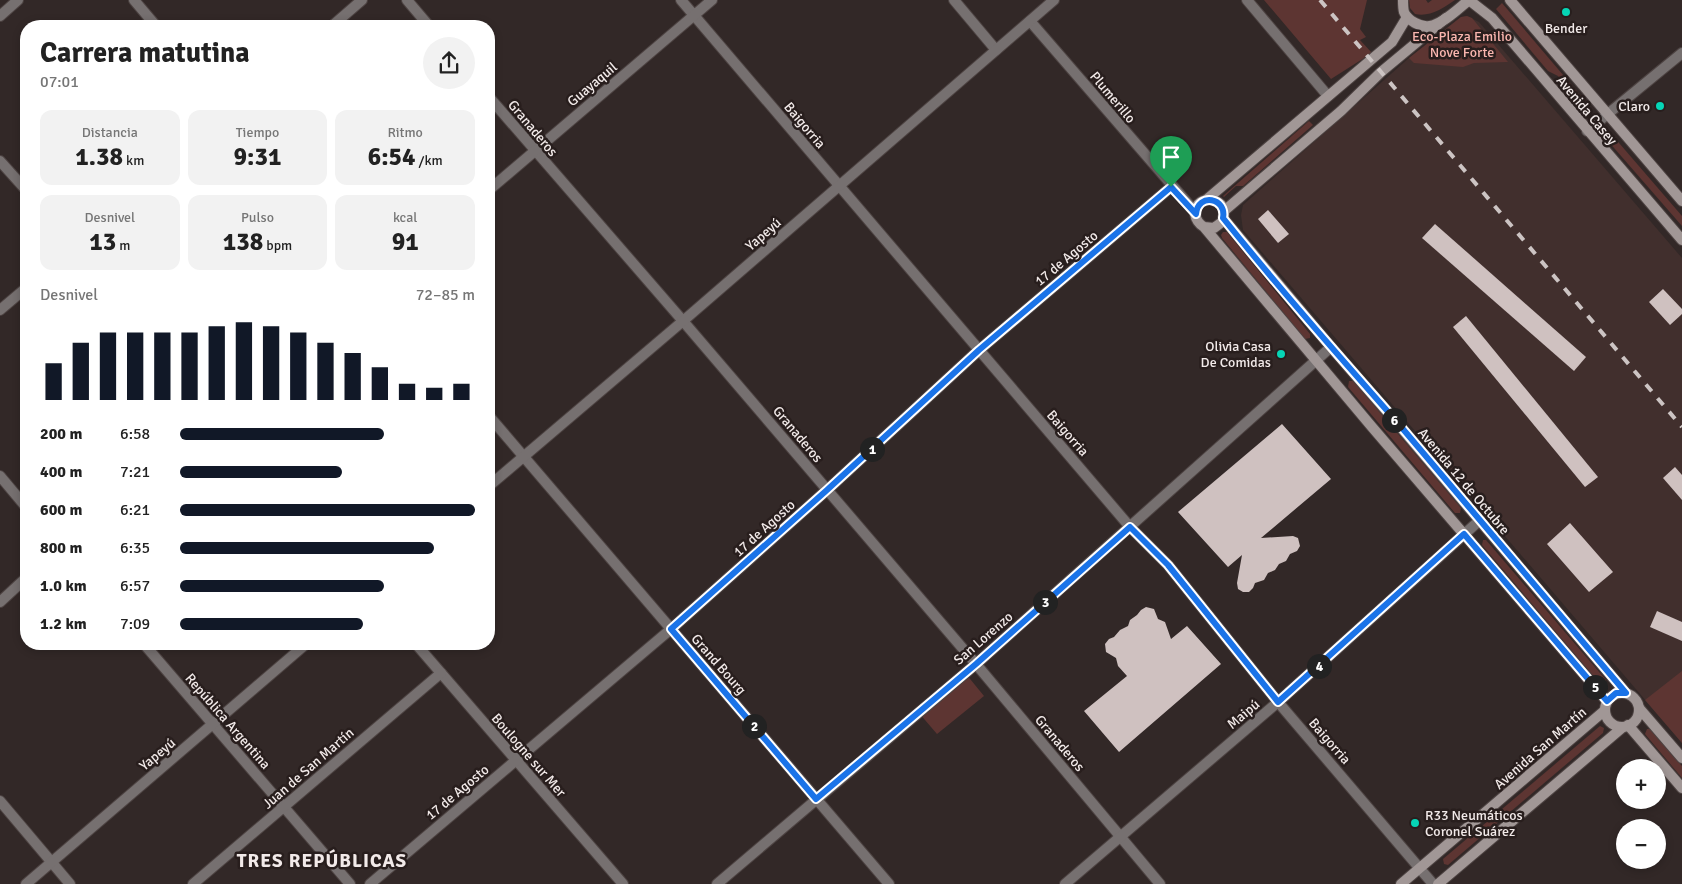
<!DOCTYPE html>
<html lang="es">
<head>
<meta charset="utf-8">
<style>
  :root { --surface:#fff; --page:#f2f2f2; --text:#222; --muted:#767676; --accent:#111827 }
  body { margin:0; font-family:Signika,sans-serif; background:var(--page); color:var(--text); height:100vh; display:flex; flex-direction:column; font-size:19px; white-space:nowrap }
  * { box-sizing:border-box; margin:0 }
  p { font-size:16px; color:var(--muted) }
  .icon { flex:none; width:28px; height:28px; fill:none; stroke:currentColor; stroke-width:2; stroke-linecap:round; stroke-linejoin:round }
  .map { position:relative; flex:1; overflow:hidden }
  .side { position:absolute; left:20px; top:20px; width:475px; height:630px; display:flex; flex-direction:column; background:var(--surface); border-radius:20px; box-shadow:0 2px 8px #0003 }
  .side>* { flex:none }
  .fabs { position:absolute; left:1616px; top:759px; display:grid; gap:10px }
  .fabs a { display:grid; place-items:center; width:50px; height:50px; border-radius:50%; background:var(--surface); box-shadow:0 2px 8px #0003; font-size:25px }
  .pin { position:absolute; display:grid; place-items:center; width:42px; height:42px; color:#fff; margin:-51px -21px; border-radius:50% 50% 50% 0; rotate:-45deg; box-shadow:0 0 5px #0007 }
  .pin .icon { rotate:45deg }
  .km { position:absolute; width:25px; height:25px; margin:-12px; border-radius:50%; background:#222; color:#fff; font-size:14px; line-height:25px; text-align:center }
  .round { display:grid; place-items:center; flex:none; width:52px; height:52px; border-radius:26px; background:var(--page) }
  .summary { display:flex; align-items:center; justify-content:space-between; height:85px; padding:0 20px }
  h1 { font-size:28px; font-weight:700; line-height:38px }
  .figures { display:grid; grid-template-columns:repeat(3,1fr); gap:8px; height:85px; padding:5px 20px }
  .figures div { display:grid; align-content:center; border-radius:12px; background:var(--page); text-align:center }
  .figures b { font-size:25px; font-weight:700 }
  .figures small { font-size:14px; font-weight:400 }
  .figures p { font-size:14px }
  .chart { height:140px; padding:10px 20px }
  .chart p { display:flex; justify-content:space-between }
  .chart svg { width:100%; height:90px; margin-top:5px; stroke:var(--accent); stroke-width:6 }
  ul { padding:0 20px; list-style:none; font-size:16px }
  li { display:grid; grid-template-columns:80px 60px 1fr; align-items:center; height:38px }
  li i { height:12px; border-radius:6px; background:var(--accent) }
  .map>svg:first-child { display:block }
</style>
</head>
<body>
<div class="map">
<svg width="1682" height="884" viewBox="0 0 1682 884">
  <rect width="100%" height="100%" fill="#322827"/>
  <path fill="#412f2d" d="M 1467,16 L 1479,22 L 1682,258 L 1682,743 L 1243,230 L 1241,215 L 1243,205 L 1409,58 L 1461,17 Z"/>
  <g fill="#5d3532">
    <path d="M 1264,0 L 1367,0 L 1360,29 L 1366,37 L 1360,40 L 1372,53 L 1331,79 Z"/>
    <path d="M 1409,0 L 1426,0 L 1428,3 L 1432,0 L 1455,0 C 1442,9 1430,17 1415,14 L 1410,8 Z"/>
    <path d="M 1502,3 L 1586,102 L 1582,105 L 1558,76 L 1548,71 L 1496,9 Z"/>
    <path d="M 1467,16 L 1472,18 L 1508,62 L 1474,63 L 1463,67 L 1414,63 L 1409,58 L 1461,17 Z"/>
    <path d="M 1309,121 L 1313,125 L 1243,186 L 1236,186 L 1224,197 L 1223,196 Z"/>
    <path d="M 1613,136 L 1682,216 L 1682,226 L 1608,141 Z"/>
    <path d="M 1223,232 L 1227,232 L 1310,334 L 1310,338 L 1305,339 L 1222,238 L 1221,235 Z"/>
    <path d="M 1349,381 L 1353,381 L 1461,508 L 1460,513 L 1455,513 L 1348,387 Z"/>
    <path d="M 1483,540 L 1486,540 L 1606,680 L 1606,685 L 1601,685 L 1482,545 Z"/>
    <path d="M 1682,671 L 1682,743 L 1645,700 Z"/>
    <path d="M 966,674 L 984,696 L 937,734 L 919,713 Z"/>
    <path d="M 1600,726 L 1604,728 L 1603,733 L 1448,865 L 1444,864 L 1443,859 Z"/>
    <path d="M 1647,729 L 1650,729 L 1682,766 L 1682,778 L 1645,734 Z"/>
  </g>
  <g fill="#cfc1c0">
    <path d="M 1268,210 L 1289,234 L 1278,243 L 1258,219 Z"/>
    <path d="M 1435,224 L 1586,357 L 1574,371 L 1422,238 Z"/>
    <path d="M 1663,289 L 1682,309 L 1682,314 L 1670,325 L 1649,302 Z"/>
    <path d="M 1466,316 L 1598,477 L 1585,487 L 1453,327 Z"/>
    <path d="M 1282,424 L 1331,479 L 1261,538 L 1293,536 L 1298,538 L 1300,546 L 1297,551 L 1290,554 L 1286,561 L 1279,564 L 1275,570 L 1268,573 L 1264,580 L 1255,583 L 1253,588 L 1249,592 L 1243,592 L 1238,589 L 1237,583 L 1242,555 L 1228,567 L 1178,512 Z"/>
    <path d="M 1675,467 L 1682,475 L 1682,500 L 1663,478 Z"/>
    <path d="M 1570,523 L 1613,572 L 1589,592 L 1547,544 Z"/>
    <path d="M 1146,607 L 1154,609 L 1158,619 L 1165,622 L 1171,639 L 1187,626 L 1221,664 L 1119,752 L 1084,711 L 1127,676 L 1118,666 L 1116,658 L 1106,652 L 1105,644 L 1109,639 L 1114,637 L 1120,630 L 1128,626 L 1130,620 L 1137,615 L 1141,610 Z"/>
    <path d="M 1657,611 L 1682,622 L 1682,641 L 1650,627 Z"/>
  </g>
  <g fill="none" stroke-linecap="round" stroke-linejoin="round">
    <defs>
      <g id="minor">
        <path d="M 134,0 L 156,26"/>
        <path d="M 407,0 L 429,26"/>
        <path d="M 681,0 L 1130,527 L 1168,565 L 1278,702 L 1433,884"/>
        <path d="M 954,0 L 996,50"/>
        <path d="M 0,16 L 18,0"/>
        <path d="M 1030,21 L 1196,213"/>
        <path d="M 332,26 L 362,0"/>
        <path d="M 489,97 L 683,321 L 976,664 L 1160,884"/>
        <path d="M 1587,131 L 1682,53"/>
        <path d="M 0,161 L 26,190"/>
        <path d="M 489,190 L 712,0"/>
        <path d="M 0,310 L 26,288"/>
        <path d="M 489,416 L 889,884"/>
        <path d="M 0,476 L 26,507"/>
        <path d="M 489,486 L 683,321 L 1054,0"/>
        <path d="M 0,602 L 26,578"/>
        <path d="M 144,644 L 350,884"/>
        <path d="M 416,644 L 623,884"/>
        <path d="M 0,801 L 70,884"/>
        <path d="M 26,884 L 306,644"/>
        <path d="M 193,884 L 441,673"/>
        <path d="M 370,884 L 671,629 L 827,490 L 979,350 L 1171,187"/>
        <path d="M 717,884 L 976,664 L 1331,347"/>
        <path d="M 1065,884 L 1278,702 L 1480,520"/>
      </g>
      <path id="tertiary" d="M 1247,0 L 1328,96"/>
      <g id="secondary">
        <path d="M 1403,0 C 1403,4 1403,8 1404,12 C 1407,20 1421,28 1430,26 C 1443,24 1459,8 1469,0"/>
        <path d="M 1469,0 L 1492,18 L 1682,240"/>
        <path d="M 1510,0 L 1682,201"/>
        <path d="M 1206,200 L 1392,42 L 1407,17"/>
        <path d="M 1224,211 L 1341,111 L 1381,72 L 1446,18"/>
        <path d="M 1223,218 L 1331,347 L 1397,423 L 1626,693"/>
        <path d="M 1204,227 L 1214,228 L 1222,222 C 1233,196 1194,192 1195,214 C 1196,220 1199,224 1204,227 L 1372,427 L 1607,701"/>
        <circle cx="1622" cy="710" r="17"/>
        <path d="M 1639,708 L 1682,758"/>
        <path d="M 1628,725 L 1682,788"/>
        <path d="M 1401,884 L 1604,711"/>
        <path d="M 1438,884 L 1623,727"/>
      </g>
    </defs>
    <use href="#minor" stroke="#4d4342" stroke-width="12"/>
    <use href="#tertiary" stroke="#4d4342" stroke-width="12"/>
    <use href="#secondary" stroke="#4d4342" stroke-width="12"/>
    <use href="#minor" stroke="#767070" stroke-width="10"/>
    <use href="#tertiary" stroke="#767070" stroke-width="10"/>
    <use href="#secondary" stroke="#a19796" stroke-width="10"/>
    <path stroke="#ccc4c3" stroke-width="4" stroke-dasharray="9 9" stroke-linecap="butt" d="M 1320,0 L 1682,427"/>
  </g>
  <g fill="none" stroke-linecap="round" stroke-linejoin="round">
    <defs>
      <path id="route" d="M 1171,187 L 1196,214 C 1198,192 1227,198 1223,218 C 1279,288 1338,355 1397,422 C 1474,512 1549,603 1626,693 L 1616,693 L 1607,701 L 1464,534 L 1278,702 L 1168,565 L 1130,527 L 976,664 L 816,799 L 671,629 L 827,490 L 979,350 Z"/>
    </defs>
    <use href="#route" stroke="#fff" stroke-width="10"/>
    <use href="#route" stroke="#1a73e8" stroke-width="6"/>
  </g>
  <g fill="#06d5b6" stroke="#281e1d" stroke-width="2">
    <circle cx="1566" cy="12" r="5"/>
    <circle cx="1660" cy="106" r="5"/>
    <circle cx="1281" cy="354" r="5"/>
    <circle cx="1415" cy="823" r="5"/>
  </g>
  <g text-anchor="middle" stroke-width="5" stroke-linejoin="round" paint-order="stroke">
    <g font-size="14" fill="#f2eae9" stroke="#281e1d" text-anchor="end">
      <text x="1566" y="33" text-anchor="middle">Bender</text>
      <text x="1650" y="111">Claro</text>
      <text x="1271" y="351">Olivia Casa<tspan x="1271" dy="16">De Comidas</tspan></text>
      <text x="1425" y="820" text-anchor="start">R33 Neumáticos<tspan x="1425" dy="16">Coronel Suárez</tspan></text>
    </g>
    <g font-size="14" fill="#fab6af" stroke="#281e1d">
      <text x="1462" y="41">Eco-Plaza Emilio<tspan x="1462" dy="16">Nove Forte</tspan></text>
    </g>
    <g font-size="14" fill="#f2eae9" stroke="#281e1d">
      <text transform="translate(592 84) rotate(-40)" y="5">Guayaquil</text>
      <text transform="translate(1113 97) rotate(50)" y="5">Plumerillo</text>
      <text transform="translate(1587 110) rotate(50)" y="5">Avenida Casey</text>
      <text transform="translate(805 125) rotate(50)" y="5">Baigorria</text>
      <text transform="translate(533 128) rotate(50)" y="5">Granaderos</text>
      <text transform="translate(763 234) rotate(-41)" y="5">Yapeyú</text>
      <text transform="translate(1066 258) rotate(-40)" y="5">17 de Agosto</text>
      <text transform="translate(1068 433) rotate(49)" y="5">Baigorria</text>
      <text transform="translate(798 434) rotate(50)" y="5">Granaderos</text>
      <text transform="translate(1464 481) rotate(50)" y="5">Avenida 12 de Octubre</text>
      <text transform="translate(764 528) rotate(-42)" y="5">17 de Agosto</text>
      <text transform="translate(983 638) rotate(-41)" y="5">San Lorenzo</text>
      <text transform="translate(719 664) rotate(49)" y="5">Grand Bourg</text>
      <text transform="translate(1243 714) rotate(-40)" y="5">Maipú</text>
      <text transform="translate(228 721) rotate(49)" y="5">República Argentina</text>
      <text transform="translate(1330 741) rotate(49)" y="5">Baigorria</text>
      <text transform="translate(1060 743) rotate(50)" y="5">Granaderos</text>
      <text transform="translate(1540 748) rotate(-41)" y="5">Avenida San Martín</text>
      <text transform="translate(157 754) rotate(-40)" y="5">Yapeyú</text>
      <text transform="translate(529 755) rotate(49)" y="5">Boulogne sur Mer</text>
      <text transform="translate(308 768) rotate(-41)" y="5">Juan de San Martín</text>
      <text transform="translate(457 792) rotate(-40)" y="5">17 de Agosto</text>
    </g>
    <g font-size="19" font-weight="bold" letter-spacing="1" fill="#f2eae9" stroke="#281e1d">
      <text x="322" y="867">TRES REPÚBLICAS</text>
    </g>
  </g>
</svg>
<div class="fabs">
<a>+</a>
<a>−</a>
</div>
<div class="pin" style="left:1171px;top:187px;background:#1e9e55"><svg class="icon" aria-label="arrive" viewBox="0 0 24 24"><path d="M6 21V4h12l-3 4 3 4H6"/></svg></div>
<b class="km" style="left:872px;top:449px">1</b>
<b class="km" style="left:754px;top:726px">2</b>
<b class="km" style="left:1045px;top:602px">3</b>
<b class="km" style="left:1319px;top:666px">4</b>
<b class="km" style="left:1595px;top:687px">5</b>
<b class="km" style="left:1394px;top:420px">6</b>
<section class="side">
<div class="summary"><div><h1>Carrera matutina</h1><p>07:01</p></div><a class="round"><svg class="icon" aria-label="share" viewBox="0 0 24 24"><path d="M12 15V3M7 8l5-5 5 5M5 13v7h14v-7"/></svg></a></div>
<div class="figures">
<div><p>Distancia</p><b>1.38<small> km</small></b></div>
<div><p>Tiempo</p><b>9:31</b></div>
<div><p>Ritmo</p><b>6:54<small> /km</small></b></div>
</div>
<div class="figures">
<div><p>Desnivel</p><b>13<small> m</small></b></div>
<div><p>Pulso</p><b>138<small> bpm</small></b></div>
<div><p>kcal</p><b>91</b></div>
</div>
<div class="chart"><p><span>Desnivel</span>72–85 m</p>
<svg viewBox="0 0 160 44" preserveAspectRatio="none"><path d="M5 44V26M15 44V16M25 44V11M35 44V11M45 44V11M55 44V11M65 44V8M75 44V6M85 44V8M95 44V11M105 44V16M115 44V21M125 44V28M135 44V36M145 44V38M155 44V36"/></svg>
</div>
<ul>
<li><b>200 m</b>6:58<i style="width:69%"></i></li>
<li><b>400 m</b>7:21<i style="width:55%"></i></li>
<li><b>600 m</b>6:21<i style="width:100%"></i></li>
<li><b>800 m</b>6:35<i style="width:86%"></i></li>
<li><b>1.0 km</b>6:57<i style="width:69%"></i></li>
<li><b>1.2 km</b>7:09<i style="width:62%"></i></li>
</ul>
</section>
</div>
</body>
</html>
